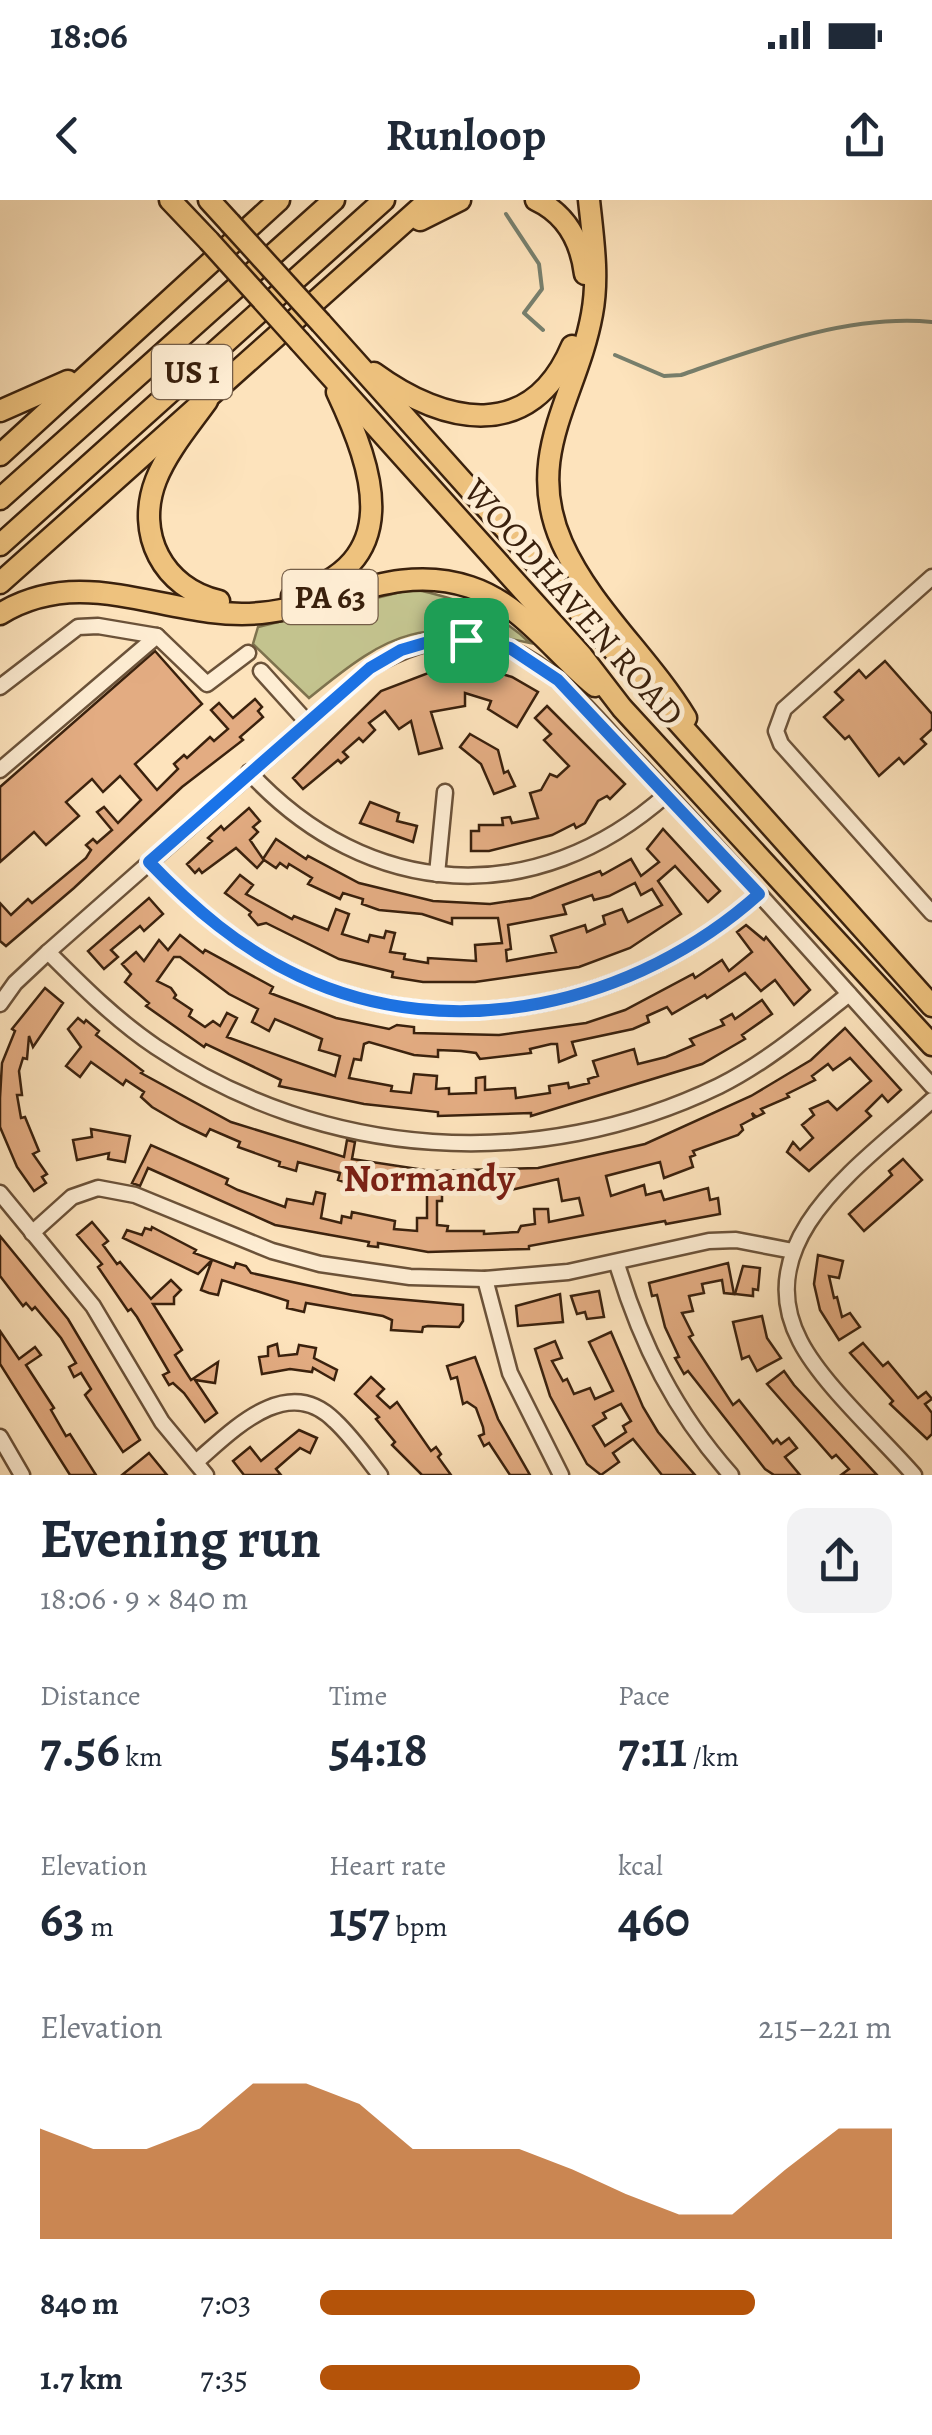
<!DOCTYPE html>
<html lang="en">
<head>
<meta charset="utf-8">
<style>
  :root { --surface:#fff; --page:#f2f2f3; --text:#1f2937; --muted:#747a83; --accent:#b45309 }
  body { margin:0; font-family:Alegreya,serif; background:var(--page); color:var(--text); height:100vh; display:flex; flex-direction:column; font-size:38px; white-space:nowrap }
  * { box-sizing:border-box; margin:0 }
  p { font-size:32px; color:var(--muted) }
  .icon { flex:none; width:55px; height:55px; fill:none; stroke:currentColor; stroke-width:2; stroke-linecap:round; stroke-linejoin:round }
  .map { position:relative; height:1275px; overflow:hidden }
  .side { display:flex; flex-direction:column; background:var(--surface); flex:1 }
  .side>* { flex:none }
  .pin { position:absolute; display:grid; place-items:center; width:85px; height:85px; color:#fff; margin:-42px; border-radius:20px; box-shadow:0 5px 15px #0006 }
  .round { display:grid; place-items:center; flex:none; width:105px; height:105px; border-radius:20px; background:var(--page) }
  .summary { display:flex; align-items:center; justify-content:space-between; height:170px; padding:0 40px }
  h1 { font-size:55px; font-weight:700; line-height:75px }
  .figures { display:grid; grid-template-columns:repeat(3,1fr); gap:15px; height:170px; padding:10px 40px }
  .figures div { display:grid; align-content:center }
  .figures b { font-size:50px; font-weight:700 }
  .figures small { font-size:28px; font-weight:400 }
  .figures p { font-size:28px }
  .chart { height:280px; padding:20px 40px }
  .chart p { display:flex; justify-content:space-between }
  .chart svg { width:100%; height:180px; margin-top:10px; fill:var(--accent); opacity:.7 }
  ul { padding:0 40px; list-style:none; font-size:32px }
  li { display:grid; grid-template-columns:160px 120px 1fr; align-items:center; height:75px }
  li i { height:25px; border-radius:12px; background:var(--accent) }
  .status { display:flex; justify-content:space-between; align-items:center; height:70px; padding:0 50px; background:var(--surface); direction:ltr }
  .status svg { height:28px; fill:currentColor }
  header { display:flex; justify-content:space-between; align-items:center; height:130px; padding:0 40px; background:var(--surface); font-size:45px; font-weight:700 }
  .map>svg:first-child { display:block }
</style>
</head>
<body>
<div class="status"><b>18:06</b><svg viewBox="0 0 49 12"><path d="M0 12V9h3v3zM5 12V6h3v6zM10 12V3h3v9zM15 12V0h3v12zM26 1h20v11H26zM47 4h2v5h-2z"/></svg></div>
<header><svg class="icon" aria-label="back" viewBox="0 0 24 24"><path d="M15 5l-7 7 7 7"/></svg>Runloop<svg class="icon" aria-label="share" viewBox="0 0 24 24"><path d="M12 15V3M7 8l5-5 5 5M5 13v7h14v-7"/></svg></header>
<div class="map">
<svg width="932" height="1275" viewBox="0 0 932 1275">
  <rect width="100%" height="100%" fill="#fde3bc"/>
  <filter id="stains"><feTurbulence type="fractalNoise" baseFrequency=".002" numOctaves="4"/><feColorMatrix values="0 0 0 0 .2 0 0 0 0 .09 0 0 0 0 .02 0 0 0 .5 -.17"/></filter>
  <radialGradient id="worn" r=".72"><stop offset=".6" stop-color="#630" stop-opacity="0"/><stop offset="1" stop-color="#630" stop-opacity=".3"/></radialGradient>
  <path fill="#c3c38e" stroke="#7e724e" stroke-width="2.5" d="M 413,389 C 456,398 499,412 530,443 C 419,419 396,427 309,498 L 253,444 L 258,427 Z"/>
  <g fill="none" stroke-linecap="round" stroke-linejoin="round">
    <g stroke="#777f6d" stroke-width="4">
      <path d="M 506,14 L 539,64 L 542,89 L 524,113 L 543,130"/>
      <path d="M 615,155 L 664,176 L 681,175 C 759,148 848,114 932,122"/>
    </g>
  </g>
  <g fill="#e3ac82" stroke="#3a210d" stroke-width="2.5" fill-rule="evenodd">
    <path d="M 155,451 L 202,504 L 135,564 L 157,590 L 178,569 L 174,564 L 184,555 L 187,558 L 210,537 L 214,541 L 228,529 L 211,510 L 219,503 L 233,518 L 255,499 L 262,507 L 258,511 L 263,517 L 240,537 L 243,540 L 182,587 L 74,688 L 6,746 L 0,741 L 0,703 L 11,715 L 28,699 L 32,703 L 86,658 L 91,650 L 86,645 L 93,639 L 97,643 L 112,630 L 97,612 L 104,607 L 118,623 L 141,600 L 120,576 L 103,592 L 92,579 L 66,602 L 79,616 L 46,645 L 34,632 L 0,662 L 0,587 Z"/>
    <path d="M 885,461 L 932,514 L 932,529 L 921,539 L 926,544 L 904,564 L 899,558 L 879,576 L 849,536 L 845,539 L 824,517 L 843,500 L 835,492 L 859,470 L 866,478 Z"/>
    <path d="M 444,467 L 485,469 L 512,477 L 538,492 L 517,527 L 488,509 L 491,501 L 465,493 L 465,506 L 431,512 L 442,548 L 419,554 L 411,521 L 399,529 L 385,511 L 369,523 L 375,530 L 363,542 L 359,538 L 343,552 L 348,557 L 341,563 L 338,560 L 303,589 L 293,578 L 381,491 Z"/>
    <path d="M 547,506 L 625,584 L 610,599 L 607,596 L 598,601 L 585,623 L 576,628 L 574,624 L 552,635 L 489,651 L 471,651 L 471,631 L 479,631 L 479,625 L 503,625 L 502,618 L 510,617 L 512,623 L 538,618 L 530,593 L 541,590 L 550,574 L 557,577 L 569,566 L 544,540 L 551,534 L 535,518 Z"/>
    <path d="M 470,534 L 498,550 L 504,573 L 508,571 L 515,586 L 494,594 L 481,564 L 460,547 Z"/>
    <path d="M 370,602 L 399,613 L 397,621 L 417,626 L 413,642 L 360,623 Z"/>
    <path d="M 249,608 L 260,621 L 253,627 L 258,632 L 250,640 L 263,659 L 276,639 L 306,659 L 308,656 L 359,683 L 433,701 L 490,704 L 531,698 L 600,671 L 602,675 L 631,659 L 641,676 L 659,662 L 647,649 L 663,629 L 720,691 L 708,702 L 675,666 L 658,681 L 681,714 L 630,748 L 579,767 L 475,782 L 423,782 L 392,777 L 393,772 L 339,759 L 266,723 L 258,725 L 249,715 L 251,712 L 225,693 L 240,675 L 253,685 L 246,694 L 292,719 L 294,716 L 328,730 L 336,709 L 349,714 L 342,734 L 368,742 L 370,735 L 384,738 L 386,731 L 395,733 L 390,752 L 405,754 L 404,759 L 428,763 L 428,758 L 476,761 L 475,745 L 502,743 L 498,718 L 452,718 L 452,724 L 422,714 L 379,710 L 362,704 L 363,699 L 343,693 L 340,699 L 308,684 L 312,678 L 289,664 L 287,668 L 280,663 L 276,668 L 264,660 L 257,668 L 236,648 L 202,673 L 199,669 L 195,673 L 187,664 L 212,641 L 208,638 L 221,626 L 224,630 ZM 635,683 L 641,695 L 652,689 L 662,705 L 628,722 L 622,709 L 603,716 L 605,724 L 587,732 L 585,725 L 551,736 L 556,752 L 507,761 L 506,750 L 511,749 L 508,725 L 566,714 L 563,705 L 592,695 L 594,700 L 609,696 Z"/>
    <path d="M 149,698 L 163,714 L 144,731 L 140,726 L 111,750 L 118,757 L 104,769 L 88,751 Z"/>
    <path d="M 746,725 L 764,740 L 766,737 L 810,790 L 794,805 L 775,780 L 761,791 L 745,773 L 707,798 L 705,795 L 672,814 L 667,807 L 647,816 L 649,822 L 633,829 L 572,842 L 576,855 L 559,862 L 557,844 L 551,844 L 530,849 L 531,853 L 480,859 L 476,853 L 461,851 L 438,850 L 438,857 L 414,855 L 369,842 L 364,844 L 361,860 L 354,859 L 349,878 L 392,886 L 391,891 L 411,893 L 414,874 L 437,876 L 436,889 L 449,888 L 449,894 L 476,893 L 476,878 L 485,877 L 485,890 L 515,888 L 516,898 L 550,893 L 549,886 L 568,883 L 569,888 L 589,883 L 588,879 L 598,876 L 593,861 L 634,849 L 638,864 L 666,857 L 694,845 L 690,839 L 724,825 L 721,820 L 732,814 L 735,819 L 762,800 L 772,814 L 742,835 L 745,839 L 702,864 L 531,916 L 531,913 L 438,916 L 438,912 L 364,904 L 279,886 L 281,880 L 206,844 L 204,847 L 146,806 L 149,803 L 125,782 L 131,774 L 122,764 L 136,752 L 144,761 L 159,740 L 168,750 L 180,735 L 203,753 L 205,750 L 273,787 L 270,793 L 336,818 L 389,829 L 397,825 L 414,827 L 414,833 L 499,835 L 586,823 L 625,810 L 693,774 L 695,778 L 722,760 L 729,771 L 752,752 L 737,732 ZM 174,757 L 180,757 L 229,794 L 258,809 L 252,822 L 258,825 L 269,831 L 275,819 L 322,839 L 319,850 L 340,856 L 335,876 L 227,837 L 237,818 L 227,813 L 220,826 L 213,821 L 205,827 L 189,816 L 192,810 L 174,798 L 176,795 L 171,788 L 157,781 Z"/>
    <path d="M 45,788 L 63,803 L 33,847 L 29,836 L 27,859 L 23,858 L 19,871 L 22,895 L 17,895 L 21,918 L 25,917 L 39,951 L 33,954 L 47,974 L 42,977 L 46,983 L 34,991 L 17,967 L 0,927 L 0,898 L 2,863 L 15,831 L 12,829 Z"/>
    <path d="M 78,818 L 84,823 L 86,820 L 99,831 L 96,835 L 143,871 L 141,873 L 231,922 L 344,957 L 347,940 L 355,942 L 352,959 L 431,971 L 538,968 L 645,944 L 751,896 L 811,860 L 845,828 L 901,890 L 888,902 L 882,895 L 866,911 L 871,916 L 809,971 L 787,952 L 793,942 L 800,950 L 813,938 L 802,925 L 814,915 L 810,909 L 828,901 L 837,910 L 871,881 L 850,858 L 833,870 L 828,864 L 812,876 L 815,880 L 787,894 L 789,897 L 761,909 L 764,913 L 756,917 L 752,913 L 754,918 L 741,925 L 743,930 L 738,935 L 693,951 L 695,955 L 690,957 L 693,967 L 664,978 L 660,962 L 606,976 L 611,996 L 644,985 L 646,995 L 661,991 L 664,1000 L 708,988 L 710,1000 L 718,998 L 720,1014 L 666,1024 L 665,1021 L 529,1046 L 529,1049 L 428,1052 L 378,1043 L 378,1047 L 368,1046 L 369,1042 L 275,1025 L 148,968 L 140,986 L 132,983 L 151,945 L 228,979 L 226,984 L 238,990 L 285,1007 L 287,999 L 313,1004 L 316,992 L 325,994 L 321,1018 L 341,1023 L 342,1016 L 351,1018 L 352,1012 L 395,1021 L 394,1029 L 417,1031 L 417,1018 L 427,1018 L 427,995 L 350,984 L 338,980 L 340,973 L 298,962 L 296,971 L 279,966 L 280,962 L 238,947 L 240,942 L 233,939 L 210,929 L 206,936 L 181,924 L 152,907 L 141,897 L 144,892 L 126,880 L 123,885 L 91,862 L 80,877 L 66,866 L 81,847 L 68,829 ZM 558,979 L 562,1001 L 579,998 L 583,1015 L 549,1022 L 548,1009 L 534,1009 L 535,1024 L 521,1026 L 518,1032 L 484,1034 L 484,1031 L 447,1031 L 448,1026 L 437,1025 L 437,1001 L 442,1001 L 442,995 L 448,992 L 470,992 L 470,987 L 511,990 Z"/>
    <path d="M 91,929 L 130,936 L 125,962 L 108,959 L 109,953 L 77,960 L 73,940 L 92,937 Z"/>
    <path d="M 903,959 L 922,980 L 864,1031 L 849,1014 L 892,975 L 889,971 Z"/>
    <path d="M 92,1022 L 108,1041 L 103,1045 L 117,1064 L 120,1062 L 151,1099 L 171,1080 L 181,1090 L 174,1097 L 174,1104 L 153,1104 L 182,1150 L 175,1155 L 191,1180 L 218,1162 L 215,1183 L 195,1180 L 217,1213 L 205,1222 L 184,1193 L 173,1183 L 169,1185 L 163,1175 L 169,1172 L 137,1117 L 131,1109 L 128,1111 L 98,1067 L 102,1064 L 77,1035 Z"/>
    <path d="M 152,1027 L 196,1050 L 194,1053 L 234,1068 L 236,1063 L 246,1066 L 251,1073 L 352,1095 L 463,1105 L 463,1121 L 459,1127 L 428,1126 L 423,1127 L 422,1132 L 391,1130 L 392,1120 L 383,1116 L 306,1103 L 304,1112 L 287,1108 L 288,1101 L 222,1080 L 218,1095 L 209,1093 L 201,1090 L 212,1060 L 198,1074 L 123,1038 L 127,1030 L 142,1035 L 145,1028 L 151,1030 Z"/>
    <path d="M 0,1036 L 68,1119 L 140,1240 L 123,1252 L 85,1195 L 91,1189 L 81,1173 L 74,1177 L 69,1167 L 76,1163 L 61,1138 L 35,1107 L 32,1110 L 26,1103 L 23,1106 L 0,1076 Z"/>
    <path d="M 818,1055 L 843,1061 L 839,1078 L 829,1076 L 834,1098 L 837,1097 L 842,1117 L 850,1113 L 860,1127 L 839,1140 L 820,1110 L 814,1084 Z"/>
    <path d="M 728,1063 L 734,1094 L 724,1093 L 722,1080 L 702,1084 L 704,1093 L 689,1096 L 693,1111 L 682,1113 L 693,1135 L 689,1137 L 733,1205 L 739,1200 L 773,1243 L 777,1239 L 781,1244 L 789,1238 L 797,1248 L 785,1257 L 800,1275 L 774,1275 L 765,1269 L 688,1171 L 684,1174 L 675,1158 L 679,1157 L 665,1127 L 657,1095 L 652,1096 L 649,1083 Z"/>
    <path d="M 743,1066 L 760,1068 L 758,1090 L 753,1089 L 753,1096 L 735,1094 Z"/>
    <path d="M 599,1091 L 604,1117 L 587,1119 L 585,1112 L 577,1114 L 571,1096 Z"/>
    <path d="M 560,1094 L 563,1122 L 518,1126 L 516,1106 Z"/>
    <path d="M 762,1116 L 767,1138 L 781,1158 L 757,1171 L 749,1156 L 742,1159 L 733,1122 Z"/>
    <path d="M 0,1131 L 19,1159 L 35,1147 L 41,1155 L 26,1165 L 54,1208 L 51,1210 L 66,1236 L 70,1234 L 96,1275 L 70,1275 L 0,1164 Z"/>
    <path d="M 611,1132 L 643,1207 L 658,1232 L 695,1275 L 662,1275 L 633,1239 L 613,1253 L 619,1262 L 601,1275 L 587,1264 L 550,1196 L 535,1149 L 555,1141 L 562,1158 L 552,1161 L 563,1181 L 567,1179 L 574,1194 L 590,1188 L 595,1199 L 613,1191 L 589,1142 ZM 621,1204 L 631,1221 L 623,1226 L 626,1232 L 605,1246 L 593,1226 L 606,1218 L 603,1213 Z"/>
    <path d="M 863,1143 L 883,1166 L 888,1162 L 918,1198 L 926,1192 L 932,1199 L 925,1204 L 932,1213 L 932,1234 L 927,1239 L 890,1204 L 893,1201 L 850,1153 Z"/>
    <path d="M 277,1144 L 279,1156 L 297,1154 L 299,1145 L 316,1148 L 314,1158 L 337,1170 L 334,1180 L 313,1168 L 312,1172 L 290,1169 L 262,1174 L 259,1157 L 268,1156 L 268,1147 Z"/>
    <path d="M 475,1157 L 498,1219 L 530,1275 L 510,1275 L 489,1243 L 484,1246 L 479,1236 L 484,1234 L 483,1227 L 476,1208 L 467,1202 L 463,1204 L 457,1177 L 451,1179 L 447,1166 Z"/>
    <path d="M 784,1171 L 794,1185 L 877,1275 L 841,1275 L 849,1269 L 836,1255 L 832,1258 L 767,1184 Z"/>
    <path d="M 371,1177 L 384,1189 L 377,1196 L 390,1208 L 397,1202 L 431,1251 L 436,1247 L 441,1254 L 438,1257 L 451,1275 L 422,1275 L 392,1245 L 395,1242 L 376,1219 L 379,1217 L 355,1194 Z"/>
    <path d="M 299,1230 L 317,1238 L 310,1253 L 300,1248 L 276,1269 L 281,1275 L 244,1275 L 233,1261 L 250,1247 L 261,1261 Z"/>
    <path d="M 149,1253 L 167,1275 L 122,1275 Z"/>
  </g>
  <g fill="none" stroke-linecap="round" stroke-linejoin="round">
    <defs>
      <g id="minor">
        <path d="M 932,377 L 784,509 L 776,531 L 781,544 L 932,713"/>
        <path d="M 261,471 L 306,521"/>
        <path d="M 0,487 L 78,427 L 98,426 L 157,436"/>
        <path d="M 0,570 L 157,436 L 207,484 L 248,453"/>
        <path d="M 249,572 C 368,701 536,711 667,594"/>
        <path d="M 149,662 C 193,708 241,749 299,776 C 453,848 637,804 759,694"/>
        <path d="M 437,674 L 445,592"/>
        <path d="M 48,752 C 82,786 116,820 156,847 C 324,960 537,974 719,886 C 767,862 808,827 849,794"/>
        <path d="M 0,804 L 15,783 L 48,752 L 370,468 C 412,443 461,428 508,448 C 561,470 600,524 639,564 C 739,669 835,779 932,886"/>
        <path d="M 0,993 L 93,1106 L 162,1222 L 206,1275"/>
        <path d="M 32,1033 L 72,997 L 98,988 L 135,995 L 272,1051 L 320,1064 L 410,1077 L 485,1079 L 568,1072 L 709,1041 L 736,1040 L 793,1051"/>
        <path d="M 617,1064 C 641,1144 675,1212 731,1275"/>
        <path d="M 485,1079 L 510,1173 L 561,1275"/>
        <path d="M 0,1237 L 22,1275"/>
        <path d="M 196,1262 C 232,1231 287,1172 335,1221 C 352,1237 366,1257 380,1275"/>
        <path d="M 914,1275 C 881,1237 822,1184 800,1141 C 746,1038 868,960 932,900"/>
      </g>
      <g id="highway">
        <path d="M 170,0 L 209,41"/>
        <path d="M 209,0 L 230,23"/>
        <path d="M 536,0 C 566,14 581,42 585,74"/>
        <path d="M 589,0 C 593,38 599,77 592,114 C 577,197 523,255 562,343 C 591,408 649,457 686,518"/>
        <path d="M 420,20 L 460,0"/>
        <path d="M 321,123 L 932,806"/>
        <path d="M 300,142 L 582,456 L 622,508 L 932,845"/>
        <path d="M 374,173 C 445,225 531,243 572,146"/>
        <path d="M 207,201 C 189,226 167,252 156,280 C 135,334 163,388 219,401"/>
        <path d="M 0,211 L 68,181"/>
        <path d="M 0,255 L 279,0"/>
        <path d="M 0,299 L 334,0"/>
        <path d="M 0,345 L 384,0"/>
        <path d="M 0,383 L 429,0"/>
        <path d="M 292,396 C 406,363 374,271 337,192"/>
        <path d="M 0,414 C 87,361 170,422 261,413 C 334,406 396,362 470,387 C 522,404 554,453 595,486"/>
      </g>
    </defs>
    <use href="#minor" stroke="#6b5239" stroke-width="19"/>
    <use href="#highway" stroke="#3a210d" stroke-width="25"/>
    <use href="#minor" stroke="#feedd3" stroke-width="14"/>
    <use href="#highway" stroke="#eec27e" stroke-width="20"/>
    <defs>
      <g id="highway-bridge">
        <path d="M 230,23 L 321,123"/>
        <path d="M 209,41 L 300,142"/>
      </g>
    </defs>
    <use href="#highway-bridge" stroke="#3a210d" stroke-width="25" stroke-linecap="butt"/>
    <use href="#highway-bridge" stroke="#eec27e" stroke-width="20"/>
  </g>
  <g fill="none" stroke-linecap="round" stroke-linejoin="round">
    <defs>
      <path id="route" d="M 435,440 L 490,442 L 510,448 L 558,480 L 759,694 C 636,804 453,848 299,776 C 241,749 193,708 149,662 L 370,468 L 401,450 Z"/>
    </defs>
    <use href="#route" stroke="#fff" stroke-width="20"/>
    <use href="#route" stroke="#1a73e8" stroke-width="12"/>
  </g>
  <g text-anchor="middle" stroke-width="10" stroke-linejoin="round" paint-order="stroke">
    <g fill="#feedd3" stroke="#755e48" stroke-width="2.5">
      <rect x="152" y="145" width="80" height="54" rx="8"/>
      <rect x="282.5" y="370" width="95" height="54" rx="8"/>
    </g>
    <g font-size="32" font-weight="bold" fill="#3a210d">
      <text x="192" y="183">US 1</text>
      <text x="330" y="408">PA 63</text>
    </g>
    <g font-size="35" fill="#3a210d" stroke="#feedd3">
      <text transform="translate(574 402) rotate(49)" y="12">WOODHAVEN ROAD</text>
    </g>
    <g font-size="38" font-weight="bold" fill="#7a1f14" stroke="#feedd3">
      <text x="429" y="991">Normandy</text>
    </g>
  </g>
  <rect width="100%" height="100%" filter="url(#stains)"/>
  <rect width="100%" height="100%" fill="url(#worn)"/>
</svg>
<div class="pin" style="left:466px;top:440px;background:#1e9e55"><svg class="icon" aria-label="arrive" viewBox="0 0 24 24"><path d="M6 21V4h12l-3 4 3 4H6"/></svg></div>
</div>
<section class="side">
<div class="summary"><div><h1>Evening run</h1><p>18:06 · 9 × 840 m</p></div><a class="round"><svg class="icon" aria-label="share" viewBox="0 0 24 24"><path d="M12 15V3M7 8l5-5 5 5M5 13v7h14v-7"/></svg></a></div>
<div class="figures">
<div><p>Distance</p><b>7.56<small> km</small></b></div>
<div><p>Time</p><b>54:18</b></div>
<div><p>Pace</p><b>7:11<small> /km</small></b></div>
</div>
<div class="figures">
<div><p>Elevation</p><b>63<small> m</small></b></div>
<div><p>Heart rate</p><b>157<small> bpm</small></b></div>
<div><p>kcal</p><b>460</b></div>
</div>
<div class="chart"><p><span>Elevation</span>215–221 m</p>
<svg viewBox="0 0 160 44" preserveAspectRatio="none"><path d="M0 44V17L10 22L20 22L30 17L40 6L50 6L60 11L70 22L80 22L90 22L100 27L110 33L120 38L130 38L140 27L150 17L160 17V44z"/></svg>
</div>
<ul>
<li><b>840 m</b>7:03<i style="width:76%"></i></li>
<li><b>1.7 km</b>7:35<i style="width:56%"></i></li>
</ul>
</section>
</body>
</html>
